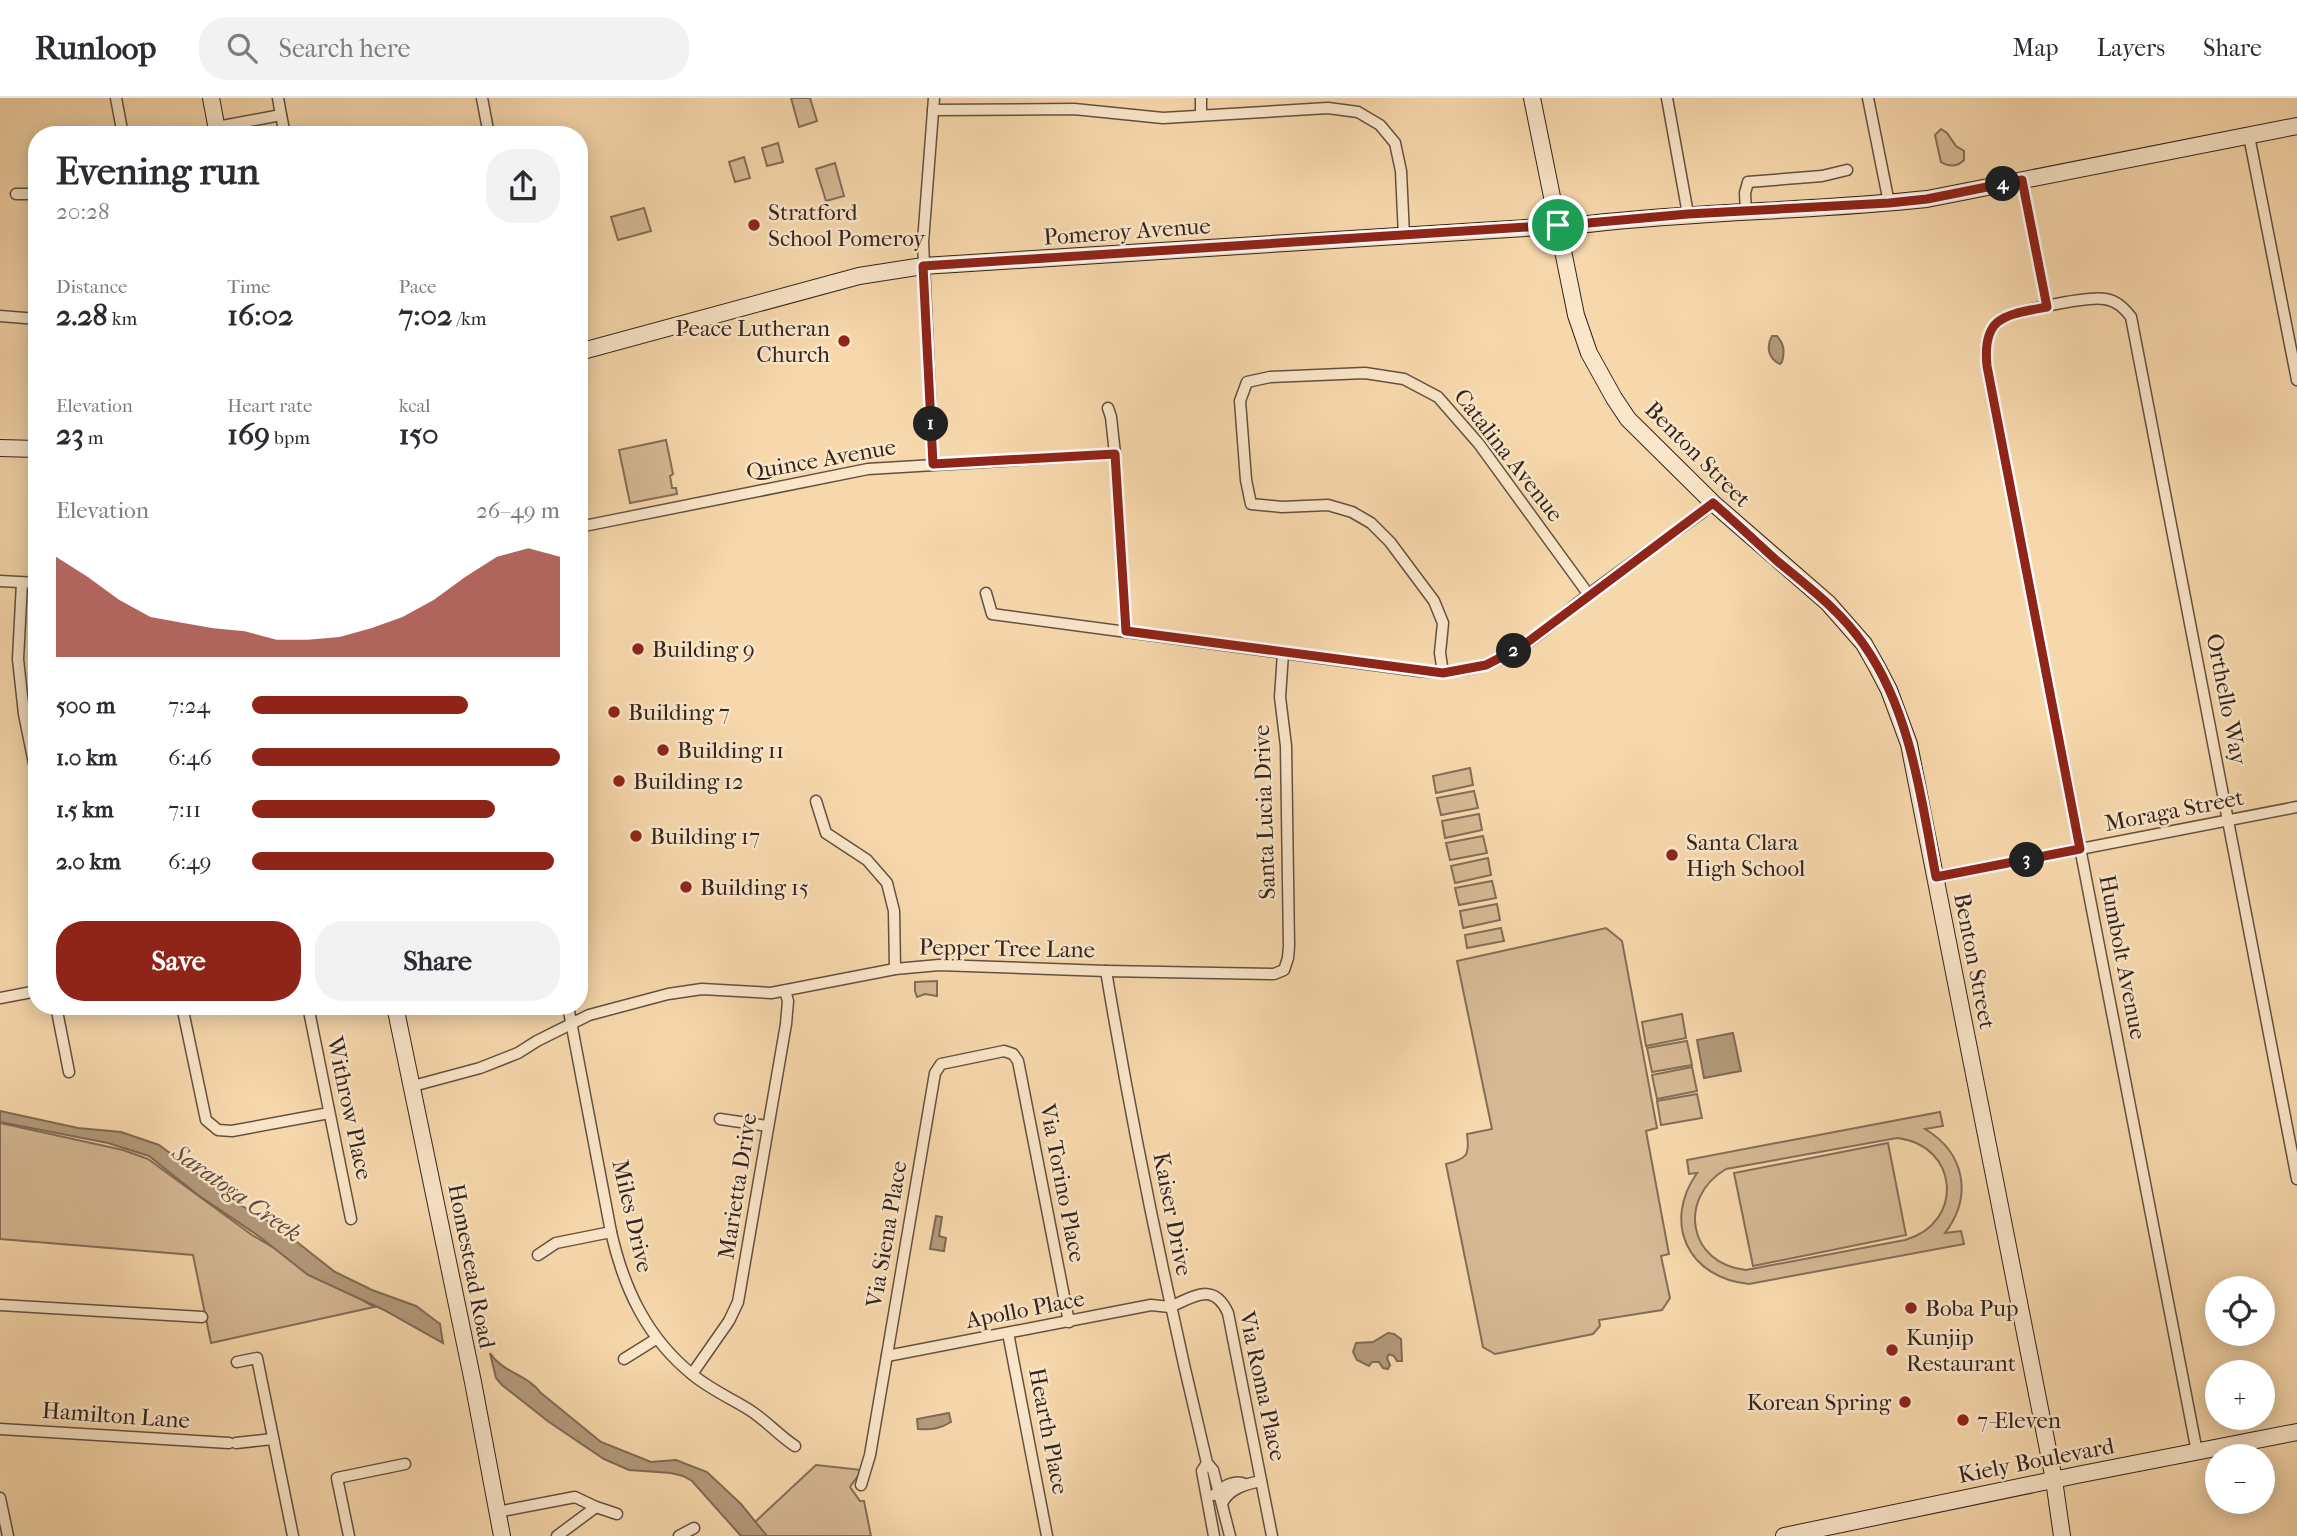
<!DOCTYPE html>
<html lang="en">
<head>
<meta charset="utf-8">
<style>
  :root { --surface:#fff; --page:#f2f2f3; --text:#2b2b33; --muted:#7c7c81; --line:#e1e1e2; --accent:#8f2418 }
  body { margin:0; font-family:"IM FELL French Canon",serif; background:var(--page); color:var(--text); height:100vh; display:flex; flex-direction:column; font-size:26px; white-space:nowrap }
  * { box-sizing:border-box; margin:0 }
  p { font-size:23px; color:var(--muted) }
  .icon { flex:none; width:38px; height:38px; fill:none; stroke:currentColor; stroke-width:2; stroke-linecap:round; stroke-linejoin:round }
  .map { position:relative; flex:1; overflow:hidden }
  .panel { position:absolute; left:28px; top:28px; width:560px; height:889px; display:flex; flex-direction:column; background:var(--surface); border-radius:28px; box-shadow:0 4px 18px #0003 }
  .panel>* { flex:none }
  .fabs { position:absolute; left:2205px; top:1178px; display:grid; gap:14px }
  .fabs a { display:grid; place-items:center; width:70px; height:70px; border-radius:50%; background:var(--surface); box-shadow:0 4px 18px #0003; font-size:35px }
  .pin { position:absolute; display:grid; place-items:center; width:60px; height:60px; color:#fff; margin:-30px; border:4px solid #fff; border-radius:50%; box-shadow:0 2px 7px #0007 }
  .km { position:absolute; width:35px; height:35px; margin:-18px; border-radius:50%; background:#222; color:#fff; font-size:19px; line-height:35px; text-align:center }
  .round { display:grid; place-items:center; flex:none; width:74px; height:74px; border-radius:28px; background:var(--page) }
  .head { display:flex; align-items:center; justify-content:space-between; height:119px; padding:0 28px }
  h1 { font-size:38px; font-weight:700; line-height:52px }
  .figures { display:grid; grid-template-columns:repeat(3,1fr); gap:10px; height:119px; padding:7px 28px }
  .figures div { display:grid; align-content:center }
  .figures b { font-size:30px; font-weight:700 }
  .figures small { font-size:19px; font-weight:400 }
  .figures p { font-size:19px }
  .chart { height:196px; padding:14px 28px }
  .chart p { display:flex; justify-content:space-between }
  .chart svg { width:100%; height:126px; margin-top:7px; fill:var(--accent); opacity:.7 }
  .button { display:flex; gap:14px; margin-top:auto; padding:14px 28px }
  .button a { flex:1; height:80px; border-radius:28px; background:var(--accent); color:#fff; font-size:28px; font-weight:700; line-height:80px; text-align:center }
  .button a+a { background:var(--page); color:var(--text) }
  ul { padding:0 28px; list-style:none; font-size:23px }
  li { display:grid; grid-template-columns:112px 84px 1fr; align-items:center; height:52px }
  li i { height:18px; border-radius:9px; background:var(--accent) }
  header { display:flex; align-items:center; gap:42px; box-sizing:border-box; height:98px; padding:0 35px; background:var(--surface); border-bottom:2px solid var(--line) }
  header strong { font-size:33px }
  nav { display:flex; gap:38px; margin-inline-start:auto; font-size:24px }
  .search { width:490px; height:63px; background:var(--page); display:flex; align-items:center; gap:18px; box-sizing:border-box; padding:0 24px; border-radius:28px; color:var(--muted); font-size:26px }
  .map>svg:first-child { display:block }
</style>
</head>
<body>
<header>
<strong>Runloop</strong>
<div class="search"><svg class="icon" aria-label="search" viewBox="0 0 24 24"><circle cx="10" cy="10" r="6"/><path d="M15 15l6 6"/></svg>Search here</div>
<nav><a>Map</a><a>Layers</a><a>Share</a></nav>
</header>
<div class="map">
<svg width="2297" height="1438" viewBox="0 0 2297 1438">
  <rect width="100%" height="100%" fill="#f7d8ac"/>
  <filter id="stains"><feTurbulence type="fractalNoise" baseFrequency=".00286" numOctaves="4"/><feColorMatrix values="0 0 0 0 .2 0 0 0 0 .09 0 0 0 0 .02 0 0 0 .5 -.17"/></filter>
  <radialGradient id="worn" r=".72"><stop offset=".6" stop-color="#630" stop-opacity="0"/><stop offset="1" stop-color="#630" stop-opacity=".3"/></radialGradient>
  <g fill="#d6b994" stroke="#846e58" stroke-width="2" fill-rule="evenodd">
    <path d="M 791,0 L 810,0 L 817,23 L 799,29 Z"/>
    <path d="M 1941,31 L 1947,35 L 1956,48 L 1964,53 L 1964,62 C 1957,69 1949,69 1941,64 L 1935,37 Z"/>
    <path d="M 778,45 L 783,64 L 767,68 L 762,50 Z"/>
    <path d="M 744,59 L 750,80 L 735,84 L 729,64 Z"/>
    <path d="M 835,65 L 844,98 L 826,103 L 816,71 Z"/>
    <path d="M 644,110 L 651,133 L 618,142 L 611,119 Z"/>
    <path d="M 666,342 L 673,376 L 670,378 L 672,390 L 676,390 L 677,396 L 630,405 L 619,352 Z"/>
    <path d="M 1470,670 L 1473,687 L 1436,695 L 1433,678 Z"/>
    <path d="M 1474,693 L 1478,710 L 1441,717 L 1437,700 Z"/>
    <path d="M 1479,716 L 1482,732 L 1445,740 L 1442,723 Z"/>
    <path d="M 1483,738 L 1487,755 L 1450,762 L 1446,745 Z"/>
    <path d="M 1488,760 L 1491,777 L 1455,785 L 1451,768 Z"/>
    <path d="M 1492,783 L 1496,800 L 1459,807 L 1455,790 Z"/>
    <path d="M 1497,806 L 1500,822 L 1463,830 L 1460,813 Z"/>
    <path d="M 1501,830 L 1504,843 L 1467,850 L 1465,837 Z"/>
    <path d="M 1606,830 L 1622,843 L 1657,1030 L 1646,1033 L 1669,1156 L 1661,1158 L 1670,1200 L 1662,1212 L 1599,1222 L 1600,1228 L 1593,1236 L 1495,1256 L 1483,1249 L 1446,1066 C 1467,1061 1470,1057 1467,1036 L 1492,1031 L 1457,863 Z"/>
    <path d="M 937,883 L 937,898 L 925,896 L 917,899 L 915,893 L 915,884 Z"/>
    <path d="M 1682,916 L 1686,940 L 1646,948 L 1642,924 Z"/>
    <path d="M 1687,943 L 1692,967 L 1652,974 L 1647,950 Z"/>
    <path d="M 1692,969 L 1697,993 L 1657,1001 L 1652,977 Z"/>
    <path d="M 1697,996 L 1702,1020 L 1661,1027 L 1657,1003 Z"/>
    <path d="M 1940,1014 L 1943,1028 L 1925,1031 C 1965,1055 1973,1098 1945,1135 L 1961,1133 L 1964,1146 L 1749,1186 C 1688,1180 1662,1125 1697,1075 L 1689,1076 L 1687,1062 ZM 1897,1040 C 1959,1047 1965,1125 1905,1142 L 1746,1172 C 1688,1166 1677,1100 1726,1071 Z"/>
    <path d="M 0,1025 L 123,1052 L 148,1061 L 252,1137 L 374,1209 L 211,1245 L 193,1157 L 0,1141 Z"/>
    <path d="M 1888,1045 L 1906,1137 L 1753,1168 L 1734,1075 Z"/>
    <path d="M 816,1367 L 862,1372 L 850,1389 L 860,1403 L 864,1403 L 871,1438 L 740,1438 Z"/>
  </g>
  <g fill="#b49a7b" stroke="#806a55" stroke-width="2">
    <path d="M 1772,238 L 1777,238 C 1784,246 1785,253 1782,264 L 1780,266 C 1768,261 1766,248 1772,238 Z"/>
    <path d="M 1733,935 L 1741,973 L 1704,980 L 1697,942 Z"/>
    <path d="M 0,1013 L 78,1030 L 121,1034 L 159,1047 L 237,1105 L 278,1129 L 335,1174 L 372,1192 L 416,1208 L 440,1226 L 443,1245 L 384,1212 L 308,1177 L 260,1139 L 198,1097 L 149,1058 L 108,1045 L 0,1024 Z"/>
    <path d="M 936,1118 L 942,1119 L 939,1138 L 946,1140 L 944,1153 L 930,1151 Z"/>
    <path d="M 1388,1235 L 1394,1236 L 1401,1241 L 1402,1263 L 1397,1263 L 1394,1258 L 1389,1256 L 1387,1260 L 1390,1267 L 1388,1271 L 1383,1270 L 1379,1264 L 1372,1264 L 1369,1268 L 1357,1262 L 1353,1254 L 1356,1245 L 1373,1244 Z"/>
    <path d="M 490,1255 C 503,1275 527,1276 541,1295 L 601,1344 L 651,1364 L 676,1362 L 707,1374 L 741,1406 L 767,1438 L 741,1438 L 692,1383 L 683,1378 L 671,1375 L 629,1372 L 604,1361 L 549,1324 L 502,1287 L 496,1280 Z"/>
    <path d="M 949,1315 L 951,1324 C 940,1331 931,1332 918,1331 L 917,1321 Z"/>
  </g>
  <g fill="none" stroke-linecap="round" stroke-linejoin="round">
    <defs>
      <g id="street">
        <path d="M 116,0 L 123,37"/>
        <path d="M 482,0 L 489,37"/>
        <path d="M 1201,0 L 1201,17"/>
        <path d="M 1667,0 L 1688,116"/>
        <path d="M 1868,0 L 1889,105"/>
        <path d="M 933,12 L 1074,11 L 1163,20 L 1328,10 L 1358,14 L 1380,27 L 1395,45 L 1401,73 L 1404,138"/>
        <path d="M 281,17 L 285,37"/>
        <path d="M 217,29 L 281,17 L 278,0"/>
        <path d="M 2249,38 L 2297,282"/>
        <path d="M 2022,82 L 2047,209"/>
        <path d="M 16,96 L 37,96"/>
        <path d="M 1746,113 L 1745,95 L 1748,84 L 1822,78 L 1847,72"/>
        <path d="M 0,218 L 37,221"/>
        <path d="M 1108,310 L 1111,319 L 1115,356 L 1126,533"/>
        <path d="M 933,366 L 923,144 L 934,0"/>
        <path d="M 579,429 L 868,371 L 1115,356"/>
        <path d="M 0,483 L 37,485"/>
        <path d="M 22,485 L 18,561 L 24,616 L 37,680"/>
        <path d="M 986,495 L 992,516 L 1419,573 C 1442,575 1465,574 1487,566 C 1525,553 1557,521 1588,497 C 1625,469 1663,443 1700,416 L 1713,405"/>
        <path d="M 1443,575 L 1440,555 L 1443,525 L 1434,503 L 1390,444 L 1371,425 L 1352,414 L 1328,407 L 1282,409 L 1251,406 L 1246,382 L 1240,303 L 1247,284 L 1270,279 L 1365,275 L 1404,281 L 1438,299 L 1479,346 L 1589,497"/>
        <path d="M 816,703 L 826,735 L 867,762 L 887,785 L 894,813 L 895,871"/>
        <path d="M 1936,779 L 2297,709"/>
        <path d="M 1106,873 C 1134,1039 1168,1203 1207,1365 L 1213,1372 L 1230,1438"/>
        <path d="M 0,900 L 37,893"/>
        <path d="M 56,908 L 69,974"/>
        <path d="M 182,908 L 206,1022 L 218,1032 L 232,1033 L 329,1015"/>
        <path d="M 308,908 L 351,1121"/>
        <path d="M 568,908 L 611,1134 C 624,1191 647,1240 693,1277 C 710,1291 730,1300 748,1311 C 766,1322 778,1337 795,1348"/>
        <path d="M 413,988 L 480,970 L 518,955 L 537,943 L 589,917 L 668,896 L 702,891 L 771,895 L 895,871 L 939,867 L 1106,873 L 1274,876 L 1284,872 L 1288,860 L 1289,848 L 1286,648 L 1280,599 L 1283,555"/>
        <path d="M 720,1021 L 767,1028"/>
        <path d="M 538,1157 L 556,1145 L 611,1134"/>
        <path d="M 0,1207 L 202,1219"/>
        <path d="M 1170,1209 C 1195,1198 1214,1184 1228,1215 L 1272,1438"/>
        <path d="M 1008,1235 L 1047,1438"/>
        <path d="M 887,1258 L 1151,1207 L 1170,1209"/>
        <path d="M 624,1261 L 656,1241"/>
        <path d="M 237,1264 L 257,1260 L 293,1438"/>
        <path d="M 692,1276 L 729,1223 L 738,1204 L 786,926 L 788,903 L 785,893"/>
        <path d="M 0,1331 L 229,1345"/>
        <path d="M 236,1345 L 273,1341"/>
        <path d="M 2197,1354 L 1987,269 C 1985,251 1985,236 1999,223 C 2010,213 2089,198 2105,201 C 2117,203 2124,210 2131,219 L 2297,1081"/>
        <path d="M 1207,1365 L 1202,1373 L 1214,1438"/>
        <path d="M 861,1387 L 870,1357 L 935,975 L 941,966 L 1004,953 L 1013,956 L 1018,963 L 1069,1224"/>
        <path d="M 1214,1397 C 1223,1389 1233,1381 1245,1386"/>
        <path d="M 0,1400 L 8,1438"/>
        <path d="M 1222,1405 C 1230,1390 1246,1386 1261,1383"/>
        <path d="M 596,1409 L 617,1416"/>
        <path d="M 497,1414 L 575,1399 L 596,1409 L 557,1438"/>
        <path d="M 349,1438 L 337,1380 L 405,1366"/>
        <path d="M 679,1438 L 694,1430"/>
      </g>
      <g id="secondary">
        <path d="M 211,0 L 218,37"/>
        <path d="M 1532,0 L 1576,217 L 1589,255 L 1614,300 L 1628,321 L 1713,405 L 1828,505 L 1864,546 L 1877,569 L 1889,592 L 1909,646 L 2054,1382 L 2062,1438"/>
        <path d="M 579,254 L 859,178 L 923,168 L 1588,126 C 1701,113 1815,113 1927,101 L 2297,28"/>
        <path d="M 0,350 L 37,351"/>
        <path d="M 395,908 L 473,1284 L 502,1438"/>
        <path d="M 1784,1438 L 2077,1377 L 2297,1334"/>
      </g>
    </defs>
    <use href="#street" stroke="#645041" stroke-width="13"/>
    <use href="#secondary" stroke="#33231d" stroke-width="18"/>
    <use href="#street" stroke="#fae6c9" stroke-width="10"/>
    <use href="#secondary" stroke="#fae6c9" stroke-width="16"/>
  </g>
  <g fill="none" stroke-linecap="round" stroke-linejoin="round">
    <defs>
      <path id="route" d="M 2022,82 L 2047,209 C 2005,217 1982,218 1987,268 L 2080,751 L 1936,779 C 1921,700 1911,614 1864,547 C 1840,512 1807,488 1776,462 C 1755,443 1734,423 1713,405 L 1521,549 L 1486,567 L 1443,575 L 1126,533 L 1115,356 L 933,366 L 923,168 L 1588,125 L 1688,116 L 1889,105 L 1927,101 Z"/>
    </defs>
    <use href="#route" stroke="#fff" stroke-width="14"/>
    <use href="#route" stroke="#8f2418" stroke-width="9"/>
  </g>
  <g fill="#8f2418" stroke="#fae6c9" stroke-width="2.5">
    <circle cx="754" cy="127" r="7"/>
    <circle cx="844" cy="243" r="7"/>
    <circle cx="638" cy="551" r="7"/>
    <circle cx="614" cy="614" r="7"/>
    <circle cx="663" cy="652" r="7"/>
    <circle cx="619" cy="683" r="7"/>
    <circle cx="636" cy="738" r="7"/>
    <circle cx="1672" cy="757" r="7"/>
    <circle cx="686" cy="789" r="7"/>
    <circle cx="1911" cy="1210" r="7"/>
    <circle cx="1892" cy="1252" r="7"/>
    <circle cx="1905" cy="1304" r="7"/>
    <circle cx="1963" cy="1322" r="7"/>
  </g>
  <g text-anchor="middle" stroke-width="5" stroke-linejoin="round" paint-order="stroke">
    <g font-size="23" fill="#33231d" stroke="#fae6c9" text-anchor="start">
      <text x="768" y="122">Stratford<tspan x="768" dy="26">School Pomeroy</tspan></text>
      <text x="830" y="238" text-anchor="end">Peace Lutheran<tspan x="830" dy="26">Church</tspan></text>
      <text x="652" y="559">Building 9</text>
      <text x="628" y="622">Building 7</text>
      <text x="677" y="660">Building 11</text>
      <text x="633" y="691">Building 12</text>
      <text x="650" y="746">Building 17</text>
      <text x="1686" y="752">Santa Clara<tspan x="1686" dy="26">High School</tspan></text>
      <text x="700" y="797">Building 15</text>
      <text x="1925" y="1218">Boba Pup</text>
      <text x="1906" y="1247">Kunjip<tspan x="1906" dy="26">Restaurant</tspan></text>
      <text x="1891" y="1312" text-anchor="end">Korean Spring</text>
      <text x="1977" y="1330">7-Eleven</text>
    </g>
    <g font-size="23" fill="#33231d" stroke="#fae6c9">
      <text transform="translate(1127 133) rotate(-4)" y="8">Pomeroy Avenue</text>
      <text transform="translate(1698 356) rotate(45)" y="8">Benton Street</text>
      <text transform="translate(1509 357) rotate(52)" y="8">Catalina Avenue</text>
      <text transform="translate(821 361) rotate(-10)" y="8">Quince Avenue</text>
      <text transform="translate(2227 601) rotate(79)" y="8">Orthello Way</text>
      <text transform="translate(2174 712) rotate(-11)" y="8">Moraga Street</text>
      <text transform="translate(1264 714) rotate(-92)" y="8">Santa Lucia Drive</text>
      <text transform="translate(1007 850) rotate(1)" y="8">Pepper Tree Lane</text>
      <text transform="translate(2123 859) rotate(79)" y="8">Humbolt Avenue</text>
      <text transform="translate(1975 863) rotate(79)" y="8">Benton Street</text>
      <text transform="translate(350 1010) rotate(78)" y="8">Withrow Place</text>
      <text transform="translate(1063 1085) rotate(79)" y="8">Via Torino Place</text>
      <text transform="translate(737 1088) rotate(-81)" y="8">Marietta Drive</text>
      <text transform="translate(1173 1116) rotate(79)" y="8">Kaiser Drive</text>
      <text transform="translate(633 1118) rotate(77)" y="8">Miles Drive</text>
      <text transform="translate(886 1136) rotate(-80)" y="8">Via Siena Place</text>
      <text transform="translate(472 1168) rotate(79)" y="8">Homestead Road</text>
      <text transform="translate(1025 1211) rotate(-11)" y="8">Apollo Place</text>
      <text transform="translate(1263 1288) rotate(78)" y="8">Via Roma Place</text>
      <text transform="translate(116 1317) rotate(4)" y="8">Hamilton Lane</text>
      <text transform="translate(1049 1333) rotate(79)" y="8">Hearth Place</text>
      <text transform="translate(2036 1362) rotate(-11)" y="8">Kiely Boulevard</text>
    </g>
    <g font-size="24" font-style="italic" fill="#604d3e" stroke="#fae6c9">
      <text transform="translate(237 1095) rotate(35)" y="8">Saratoga Creek</text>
    </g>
  </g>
  <rect width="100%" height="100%" filter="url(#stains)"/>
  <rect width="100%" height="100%" fill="url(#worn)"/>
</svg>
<div class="fabs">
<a><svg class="icon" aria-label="locate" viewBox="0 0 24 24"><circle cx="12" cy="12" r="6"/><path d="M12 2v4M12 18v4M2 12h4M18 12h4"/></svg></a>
<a>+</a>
<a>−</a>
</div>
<div class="pin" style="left:1558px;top:127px;background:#1e9e55"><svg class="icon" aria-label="arrive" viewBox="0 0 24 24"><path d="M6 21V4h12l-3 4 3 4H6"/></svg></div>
<b class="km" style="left:931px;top:326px">1</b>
<b class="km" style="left:1514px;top:553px">2</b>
<b class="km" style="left:2027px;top:762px">3</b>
<b class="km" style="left:2003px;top:86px">4</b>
<section class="panel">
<div class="head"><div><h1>Evening run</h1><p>20:28</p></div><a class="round"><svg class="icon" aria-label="share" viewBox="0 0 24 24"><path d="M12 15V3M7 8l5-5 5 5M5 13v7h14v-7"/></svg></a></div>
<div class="figures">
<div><p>Distance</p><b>2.28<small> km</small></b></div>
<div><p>Time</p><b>16:02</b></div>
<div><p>Pace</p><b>7:02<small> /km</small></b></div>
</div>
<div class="figures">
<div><p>Elevation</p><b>23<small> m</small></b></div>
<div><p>Heart rate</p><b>169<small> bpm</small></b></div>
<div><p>kcal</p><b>150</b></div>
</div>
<div class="chart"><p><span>Elevation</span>26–49 m</p>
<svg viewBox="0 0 160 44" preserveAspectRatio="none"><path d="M0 44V9L10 16L20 24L30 30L40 32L50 34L60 35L70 38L80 38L90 37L100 34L110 30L120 24L130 16L140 9L150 6L160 9V44z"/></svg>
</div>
<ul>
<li><b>500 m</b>7:24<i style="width:70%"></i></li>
<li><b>1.0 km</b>6:46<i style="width:100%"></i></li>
<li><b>1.5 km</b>7:11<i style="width:79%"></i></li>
<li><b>2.0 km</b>6:49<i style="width:98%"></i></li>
</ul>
<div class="button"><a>Save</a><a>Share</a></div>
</section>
</div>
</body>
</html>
